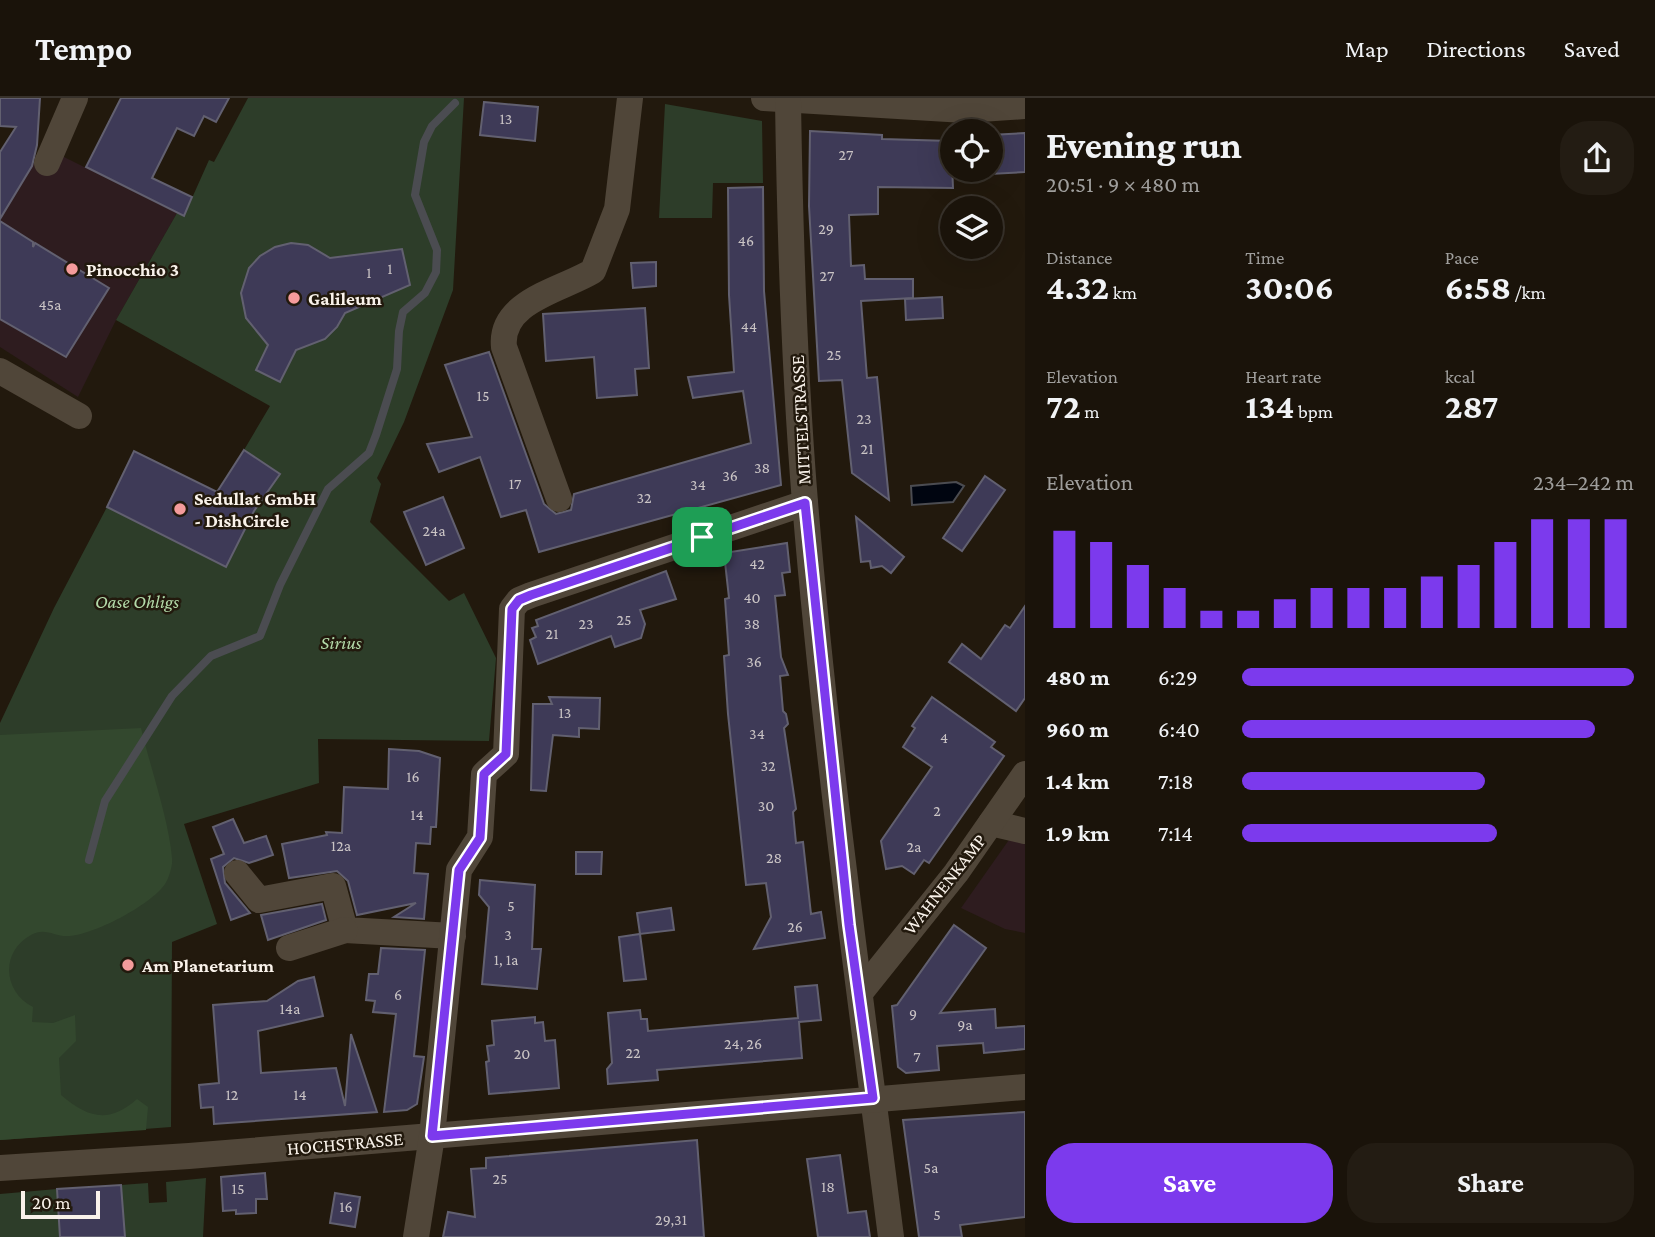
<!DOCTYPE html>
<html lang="en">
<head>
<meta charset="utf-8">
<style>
  :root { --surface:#1a130a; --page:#231c13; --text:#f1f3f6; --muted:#9f9e9c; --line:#38322b; --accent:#7c3aed }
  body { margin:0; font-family:"Crimson Pro",serif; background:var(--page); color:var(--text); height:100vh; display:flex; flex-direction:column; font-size:26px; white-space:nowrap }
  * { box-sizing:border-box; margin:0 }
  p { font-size:23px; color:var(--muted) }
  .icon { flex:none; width:38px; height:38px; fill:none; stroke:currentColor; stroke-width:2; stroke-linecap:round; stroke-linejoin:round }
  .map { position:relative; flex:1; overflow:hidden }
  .details { display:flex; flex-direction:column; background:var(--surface); width:630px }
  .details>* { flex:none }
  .controls { position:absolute; left:940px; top:21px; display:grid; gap:14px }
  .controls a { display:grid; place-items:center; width:63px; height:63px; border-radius:50%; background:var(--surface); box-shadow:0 7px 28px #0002,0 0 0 2px var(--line); font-size:35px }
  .scale { position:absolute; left:21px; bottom:18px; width:79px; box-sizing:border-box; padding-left:7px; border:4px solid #f9f2ea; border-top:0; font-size:19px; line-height:24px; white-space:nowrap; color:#f9f2ea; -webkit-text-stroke:5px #22190d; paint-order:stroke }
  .pin { position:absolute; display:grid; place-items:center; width:60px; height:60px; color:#fff; margin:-30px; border-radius:14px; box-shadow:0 4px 10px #0006 }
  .round { display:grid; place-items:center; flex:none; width:74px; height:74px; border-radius:28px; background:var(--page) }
  .overview { display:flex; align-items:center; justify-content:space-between; height:119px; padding:0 21px }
  h1 { font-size:38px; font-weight:700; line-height:52px }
  .figures { display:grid; grid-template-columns:repeat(3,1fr); gap:10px; height:119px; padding:7px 21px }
  .figures div { display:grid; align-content:center }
  .figures b { font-size:35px; font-weight:700 }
  .figures small { font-size:19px; font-weight:400 }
  .figures p { font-size:19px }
  .chart { height:196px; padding:14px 21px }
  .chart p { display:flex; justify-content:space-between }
  .chart svg { width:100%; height:126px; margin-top:7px; stroke:var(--accent); stroke-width:6 }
  .cta { display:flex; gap:14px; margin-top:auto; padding:14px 21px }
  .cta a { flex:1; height:80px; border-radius:28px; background:var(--accent); color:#fff; font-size:28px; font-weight:700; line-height:80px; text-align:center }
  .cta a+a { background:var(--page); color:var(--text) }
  ul { padding:0 21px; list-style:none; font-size:23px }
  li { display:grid; grid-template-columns:112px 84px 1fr; align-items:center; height:52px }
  li i { height:18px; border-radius:9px; background:var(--accent) }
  header { display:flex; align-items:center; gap:42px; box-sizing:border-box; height:98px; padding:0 35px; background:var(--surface); border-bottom:2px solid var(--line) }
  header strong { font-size:33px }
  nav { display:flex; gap:38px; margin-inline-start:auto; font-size:24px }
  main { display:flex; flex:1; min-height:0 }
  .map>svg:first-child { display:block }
</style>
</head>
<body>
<header>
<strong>Tempo</strong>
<nav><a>Map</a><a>Directions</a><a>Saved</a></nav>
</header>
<main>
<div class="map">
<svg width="1025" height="1139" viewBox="0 0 1025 1139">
  <rect width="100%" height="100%" fill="#22190d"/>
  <g fill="#2e1c1f">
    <path d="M 62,58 L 177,115 L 116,222 L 78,299 L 0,249 L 0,120 L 37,60 Z"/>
    <path d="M 1025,719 L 1025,835 L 1005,831 L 961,810 Z"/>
  </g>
  <g fill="#2d3d29">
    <path d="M 248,0 L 464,0 L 453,192 L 404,324 L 377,380 L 381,386 L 370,424 L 449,503 L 464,495 L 496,560 L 489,643 L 318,641 L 319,685 L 184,726 L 217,826 L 172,844 L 171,1029 L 0,1042 L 0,625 L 54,510 L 107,409 L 226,469 L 254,413 L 280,376 L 244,352 L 270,308 L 116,222 L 177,115 L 184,118 L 209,62 L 214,64 Z"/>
    <path d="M 665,6 L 762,23 L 763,85 L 713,85 L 712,120 L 659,120 Z"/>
    <path d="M 206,1080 L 203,1139 L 125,1139 L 121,1087 L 148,1085 L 149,1105 L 167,1104 L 166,1084 Z"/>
    <path d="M 57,1091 L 60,1139 L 0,1139 L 0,1096 Z"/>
  </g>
  <path fill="#33482e" d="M 141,630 C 150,668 169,723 172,760 C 173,767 169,780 165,786 C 151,807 92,838 67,838 C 53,838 45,829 31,837 C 0,854 3,894 33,909 L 32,924 L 53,925 L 75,917 L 76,943 L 59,960 L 61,997 C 88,1020 109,1026 137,1001 L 148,1009 L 146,1032 L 0,1042 L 0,637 Z"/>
  <path fill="#000510" stroke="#4b4c51" stroke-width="2" d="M 956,384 L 964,388 L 953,404 L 912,407 L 911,388 Z"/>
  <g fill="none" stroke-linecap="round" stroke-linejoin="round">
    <path stroke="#4b4c51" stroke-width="8" d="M 89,762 L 105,703 L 172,598 L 211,558 L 260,538 L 280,487 L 328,391 L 369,355 L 376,337 L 397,271 L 399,233 L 403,214 L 425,195 L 436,174 L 437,152 L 415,97 L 424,44 L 432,28 L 455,5"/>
  </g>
  <g fill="#3e3a57" stroke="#626070" stroke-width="2">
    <path d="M 0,0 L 40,0 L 37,47 L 32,68 L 0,121 L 0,54 L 16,29 L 0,28 Z"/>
    <path d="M 121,0 L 229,0 L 216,24 L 204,18 L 194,38 L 177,30 L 152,80 L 192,99 L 184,118 L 86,69 Z"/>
    <path d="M 484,4 L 538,9 L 535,43 L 480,37 Z"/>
    <path d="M 810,33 L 882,37 L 882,41 L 951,43 L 953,90 L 878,89 L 878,116 L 849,117 L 851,168 L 864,167 L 865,181 L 913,181 L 913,200 L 861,203 L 867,280 L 877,279 L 889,402 L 852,375 L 842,282 L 819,283 L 809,108 Z"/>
    <path d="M 1025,35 L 1025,74 L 990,76 L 990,37 Z"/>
    <path d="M 763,89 L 764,193 L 781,387 L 539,454 L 526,412 L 501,419 L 480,359 L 439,374 L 427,346 L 472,339 L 445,267 L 489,254 L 544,406 L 556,416 L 571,412 L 574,396 L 751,345 L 743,293 L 693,300 L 688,279 L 734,274 L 729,197 L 728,90 Z"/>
    <path d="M 0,123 L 33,144 L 33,149 L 35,145 L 109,190 L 66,259 L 0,221 Z"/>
    <path d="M 291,145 L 308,147 L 330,160 L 402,151 L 410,187 L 345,215 L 337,229 L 325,241 L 296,252 L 280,284 L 256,272 L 268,247 L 246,220 L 241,195 L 249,170 L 260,158 L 275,149 Z"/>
    <path d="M 656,164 L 656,188 L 633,190 L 631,165 Z"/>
    <path d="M 942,199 L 943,220 L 906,222 L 905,201 Z"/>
    <path d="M 645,210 L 649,270 L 635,271 L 637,297 L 597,300 L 594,259 L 546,263 L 543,216 Z"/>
    <path d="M 244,352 L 280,376 L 254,413 L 226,469 L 107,409 L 134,353 L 217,394 Z"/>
    <path d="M 985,378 L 1005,392 L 962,453 L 943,440 Z"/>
    <path d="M 443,399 L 464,450 L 426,467 L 404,414 Z"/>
    <path d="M 856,419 L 904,459 L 891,475 L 882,468 L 871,470 L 870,463 L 861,464 Z"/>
    <path d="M 787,445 L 790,474 L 782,475 L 785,497 L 775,498 L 781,559 L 788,577 L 780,578 L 783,613 L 786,616 L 788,626 L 784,630 L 796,711 L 793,714 L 796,745 L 803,744 L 811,816 L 821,814 L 825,840 L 754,851 L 771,819 L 766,785 L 746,787 L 728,616 L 724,558 L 729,557 L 725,501 L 729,500 L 724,455 Z"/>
    <path d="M 666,473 L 676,501 L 640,512 L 645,526 L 641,540 L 615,549 L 611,538 L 538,566 L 530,542 L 536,539 L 532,530 L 538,528 L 536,522 Z"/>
    <path d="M 1025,508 L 1025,600 L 1016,613 L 949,564 L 962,546 L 981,561 L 1005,527 L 1010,530 Z"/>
    <path d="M 549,599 L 600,600 L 599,631 L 579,630 L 579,639 L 553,637 L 546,693 L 531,692 L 533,606 L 552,606 Z"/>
    <path d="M 932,599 L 995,644 L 991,649 L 1004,658 L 929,765 L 924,762 L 914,776 L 902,768 L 886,771 L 881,743 L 932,669 L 903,649 L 915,630 L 912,628 Z"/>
    <path d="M 389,651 L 419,653 L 440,660 L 436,729 L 431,729 L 430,746 L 416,745 L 414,775 L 428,776 L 424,821 L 394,819 L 416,805 L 357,817 L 348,783 L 337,773 L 289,780 L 282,746 L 327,737 L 326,734 L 342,735 L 344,689 L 388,691 Z"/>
    <path d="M 233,721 L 244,745 L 266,738 L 273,757 L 249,765 L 234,760 L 223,769 L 225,785 L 250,815 L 231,822 L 211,761 L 224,756 L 213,729 Z"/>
    <path d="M 576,754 L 602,754 L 601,776 L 576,776 Z"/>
    <path d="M 480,782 L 535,787 L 532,851 L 541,851 L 537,891 L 482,886 L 489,809 L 479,797 Z"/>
    <path d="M 322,806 L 326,822 L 268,842 L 261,817 Z"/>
    <path d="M 671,810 L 674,832 L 640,836 L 637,815 Z"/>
    <path d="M 954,827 L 986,850 L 940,915 L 995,911 L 996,930 L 1025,928 L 1025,951 L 984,955 L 983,945 L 937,948 L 939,972 L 906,975 L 898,969 L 892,908 L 897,907 Z"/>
    <path d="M 640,836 L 646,881 L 624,883 L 619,839 Z"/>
    <path d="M 381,850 L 425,852 L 414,958 L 424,959 L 417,1006 L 407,1012 L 384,1014 L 396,916 L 373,914 L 375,903 L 366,902 L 369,876 L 378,876 Z"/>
    <path d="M 314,879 L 323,918 L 258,933 L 261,975 L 336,970 L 345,1008 L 351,936 L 377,1014 L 214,1026 L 213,1009 L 201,1010 L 199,987 L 219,985 L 213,907 L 267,903 L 298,883 Z"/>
    <path d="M 817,887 L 821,922 L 799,924 L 802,960 L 657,972 L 658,982 L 608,986 L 607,971 L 612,965 L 608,915 L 640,912 L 641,921 L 647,921 L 648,933 L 798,920 L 795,889 Z"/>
    <path d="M 535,919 L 535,925 L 543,924 L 545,943 L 555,942 L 559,990 L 489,996 L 486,964 L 489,963 L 487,948 L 494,947 L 492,923 Z"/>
    <path d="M 1025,1014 L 1025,1119 L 960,1127 L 962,1139 L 919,1139 L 903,1022 Z"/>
    <path d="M 697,1042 L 704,1139 L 443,1139 L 448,1114 L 475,1119 L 471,1071 L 486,1070 L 486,1060 Z"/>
    <path d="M 840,1057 L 848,1115 L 866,1113 L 870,1139 L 818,1139 L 807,1061 Z"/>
    <path d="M 265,1075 L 267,1101 L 256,1101 L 256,1115 L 236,1116 L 236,1112 L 223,1113 L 221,1079 Z"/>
    <path d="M 121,1087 L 125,1139 L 60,1139 L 57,1091 Z"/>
    <path d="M 335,1095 L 360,1099 L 355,1129 L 330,1125 Z"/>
  </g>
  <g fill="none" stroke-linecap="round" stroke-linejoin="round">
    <g stroke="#504639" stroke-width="26">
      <path d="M 764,0 L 965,12 L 1025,8"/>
      <path d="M 788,3 C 790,137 794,271 805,404 C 825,650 860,894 891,1139"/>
      <path d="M 47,65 L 75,0"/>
      <path d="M 0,273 L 79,318"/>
      <path d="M 559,401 L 504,249 C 499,203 562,192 593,173 L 617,111 L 630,0"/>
      <path d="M 991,725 L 1025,733"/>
      <path d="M 237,775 L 259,802 L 333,788 L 345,832 L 453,838"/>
      <path d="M 289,850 L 345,832"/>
      <path d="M 860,895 L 956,775 L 1025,676"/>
      <path d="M 0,1070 L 189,1058 L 1025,989"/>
      <path d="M 416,1139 L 432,1038 L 459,772 L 480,739 L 484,676 L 506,656 L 512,511 L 519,502 L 531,497 L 805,405"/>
    </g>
  </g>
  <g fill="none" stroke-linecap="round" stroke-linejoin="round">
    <defs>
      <path id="route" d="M 805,405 L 849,827 L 873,1000 L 432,1038 L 459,772 L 480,740 L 484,676 L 506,656 L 512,511 L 519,502 L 531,497 Z"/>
    </defs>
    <use href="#route" stroke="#fff" stroke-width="14"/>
    <use href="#route" stroke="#7c3aed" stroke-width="9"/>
  </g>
  <g fill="#f59b9b" stroke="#22190d" stroke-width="2.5">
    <circle cx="72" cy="171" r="7"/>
    <circle cx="294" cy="200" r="7"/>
    <circle cx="180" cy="411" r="7"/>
    <circle cx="128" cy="867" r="7"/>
  </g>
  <g text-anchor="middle" stroke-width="5" stroke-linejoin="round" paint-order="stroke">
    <g font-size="16" fill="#cac4c5">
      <text x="506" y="26">13</text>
      <text x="846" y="62">27</text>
      <text x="826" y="136">29</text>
      <text x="746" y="148">46</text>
      <text x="390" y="176">1</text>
      <text x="369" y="180">1</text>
      <text x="827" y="183">27</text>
      <text x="50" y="212">45a</text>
      <text x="749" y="234">44</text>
      <text x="834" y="262">25</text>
      <text x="483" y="303">15</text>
      <text x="864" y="326">23</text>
      <text x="867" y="356">21</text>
      <text x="762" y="375">38</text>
      <text x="730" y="383">36</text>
      <text x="515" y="391">17</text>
      <text x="698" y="392">34</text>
      <text x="644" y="405">32</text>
      <text x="434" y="438">24a</text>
      <text x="757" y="471">42</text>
      <text x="752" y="505">40</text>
      <text x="624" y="527">25</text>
      <text x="586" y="531">23</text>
      <text x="752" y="531">38</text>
      <text x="552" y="541">21</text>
      <text x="754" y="569">36</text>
      <text x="565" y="620">13</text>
      <text x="757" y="641">34</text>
      <text x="944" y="645">4</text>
      <text x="768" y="673">32</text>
      <text x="413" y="684">16</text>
      <text x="766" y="713">30</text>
      <text x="937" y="718">2</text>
      <text x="417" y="722">14</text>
      <text x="341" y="753">12a</text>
      <text x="914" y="754">2a</text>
      <text x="774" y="765">28</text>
      <text x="511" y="813">5</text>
      <text x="795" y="834">26</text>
      <text x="508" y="842">3</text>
      <text x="506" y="867">1, 1a</text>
      <text x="398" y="902">6</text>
      <text x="290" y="916">14a</text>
      <text x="913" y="921">9</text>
      <text x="965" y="932">9a</text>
      <text x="743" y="951">24, 26</text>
      <text x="633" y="960">22</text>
      <text x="522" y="961">20</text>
      <text x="917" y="964">7</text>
      <text x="232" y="1002">12</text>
      <text x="300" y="1002">14</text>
      <text x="931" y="1075">5a</text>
      <text x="500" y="1086">25</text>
      <text x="828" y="1094">18</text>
      <text x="238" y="1096">15</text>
      <text x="346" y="1114">16</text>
      <text x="937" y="1122">5</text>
      <text x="671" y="1127">29,31</text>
    </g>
    <g font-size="19" font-weight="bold" fill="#f9f2ea" stroke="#22190d" text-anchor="start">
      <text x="86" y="178">Pinocchio 3</text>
      <text x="308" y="207">Galileum</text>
      <text x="194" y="407">Sedullat GmbH<tspan x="194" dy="22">- DishCircle</tspan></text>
      <text x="142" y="874">Am Planetarium</text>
    </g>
    <g font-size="19" fill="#f9f2ea" stroke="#22190d">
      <text transform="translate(800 322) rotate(-93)" y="7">MITTELSTRASSE</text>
      <text transform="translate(944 786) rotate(-52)" y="7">WAHNENKAMP</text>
      <text transform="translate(345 1045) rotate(-5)" y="7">HOCHSTRASSE</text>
    </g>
    <g font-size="19" font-style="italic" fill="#b3daa9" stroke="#22190d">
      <text x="137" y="510">Oase Ohligs</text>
      <text x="341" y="551">Sirius</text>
    </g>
  </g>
</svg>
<div class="controls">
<a><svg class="icon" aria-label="locate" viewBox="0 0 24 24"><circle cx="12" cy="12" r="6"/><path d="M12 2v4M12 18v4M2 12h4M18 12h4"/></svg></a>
<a><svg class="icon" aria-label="layers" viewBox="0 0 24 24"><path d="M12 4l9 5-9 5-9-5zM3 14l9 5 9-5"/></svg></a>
</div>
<div class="scale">20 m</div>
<div class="pin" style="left:702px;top:439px;background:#1e9e55"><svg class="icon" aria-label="arrive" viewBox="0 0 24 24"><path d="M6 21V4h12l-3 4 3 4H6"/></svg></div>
</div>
<section class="details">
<div class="overview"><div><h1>Evening run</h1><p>20:51 · 9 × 480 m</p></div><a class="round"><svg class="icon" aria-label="share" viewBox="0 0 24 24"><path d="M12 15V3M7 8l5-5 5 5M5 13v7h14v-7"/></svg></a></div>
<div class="figures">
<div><p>Distance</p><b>4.32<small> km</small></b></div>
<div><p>Time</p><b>30:06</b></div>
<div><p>Pace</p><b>6:58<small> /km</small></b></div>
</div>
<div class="figures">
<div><p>Elevation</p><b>72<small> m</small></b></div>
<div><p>Heart rate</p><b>134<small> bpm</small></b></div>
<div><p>kcal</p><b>287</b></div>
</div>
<div class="chart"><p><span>Elevation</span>234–242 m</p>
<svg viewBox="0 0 160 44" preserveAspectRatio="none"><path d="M5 44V10M15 44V14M25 44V22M35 44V30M45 44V38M55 44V38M65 44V34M75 44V30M85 44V30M95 44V30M105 44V26M115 44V22M125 44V14M135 44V6M145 44V6M155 44V6"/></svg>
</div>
<ul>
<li><b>480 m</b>6:29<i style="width:100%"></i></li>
<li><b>960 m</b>6:40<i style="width:90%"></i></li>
<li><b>1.4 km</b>7:18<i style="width:62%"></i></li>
<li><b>1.9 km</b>7:14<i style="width:65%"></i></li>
</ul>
<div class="cta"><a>Save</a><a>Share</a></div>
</section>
</main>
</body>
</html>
